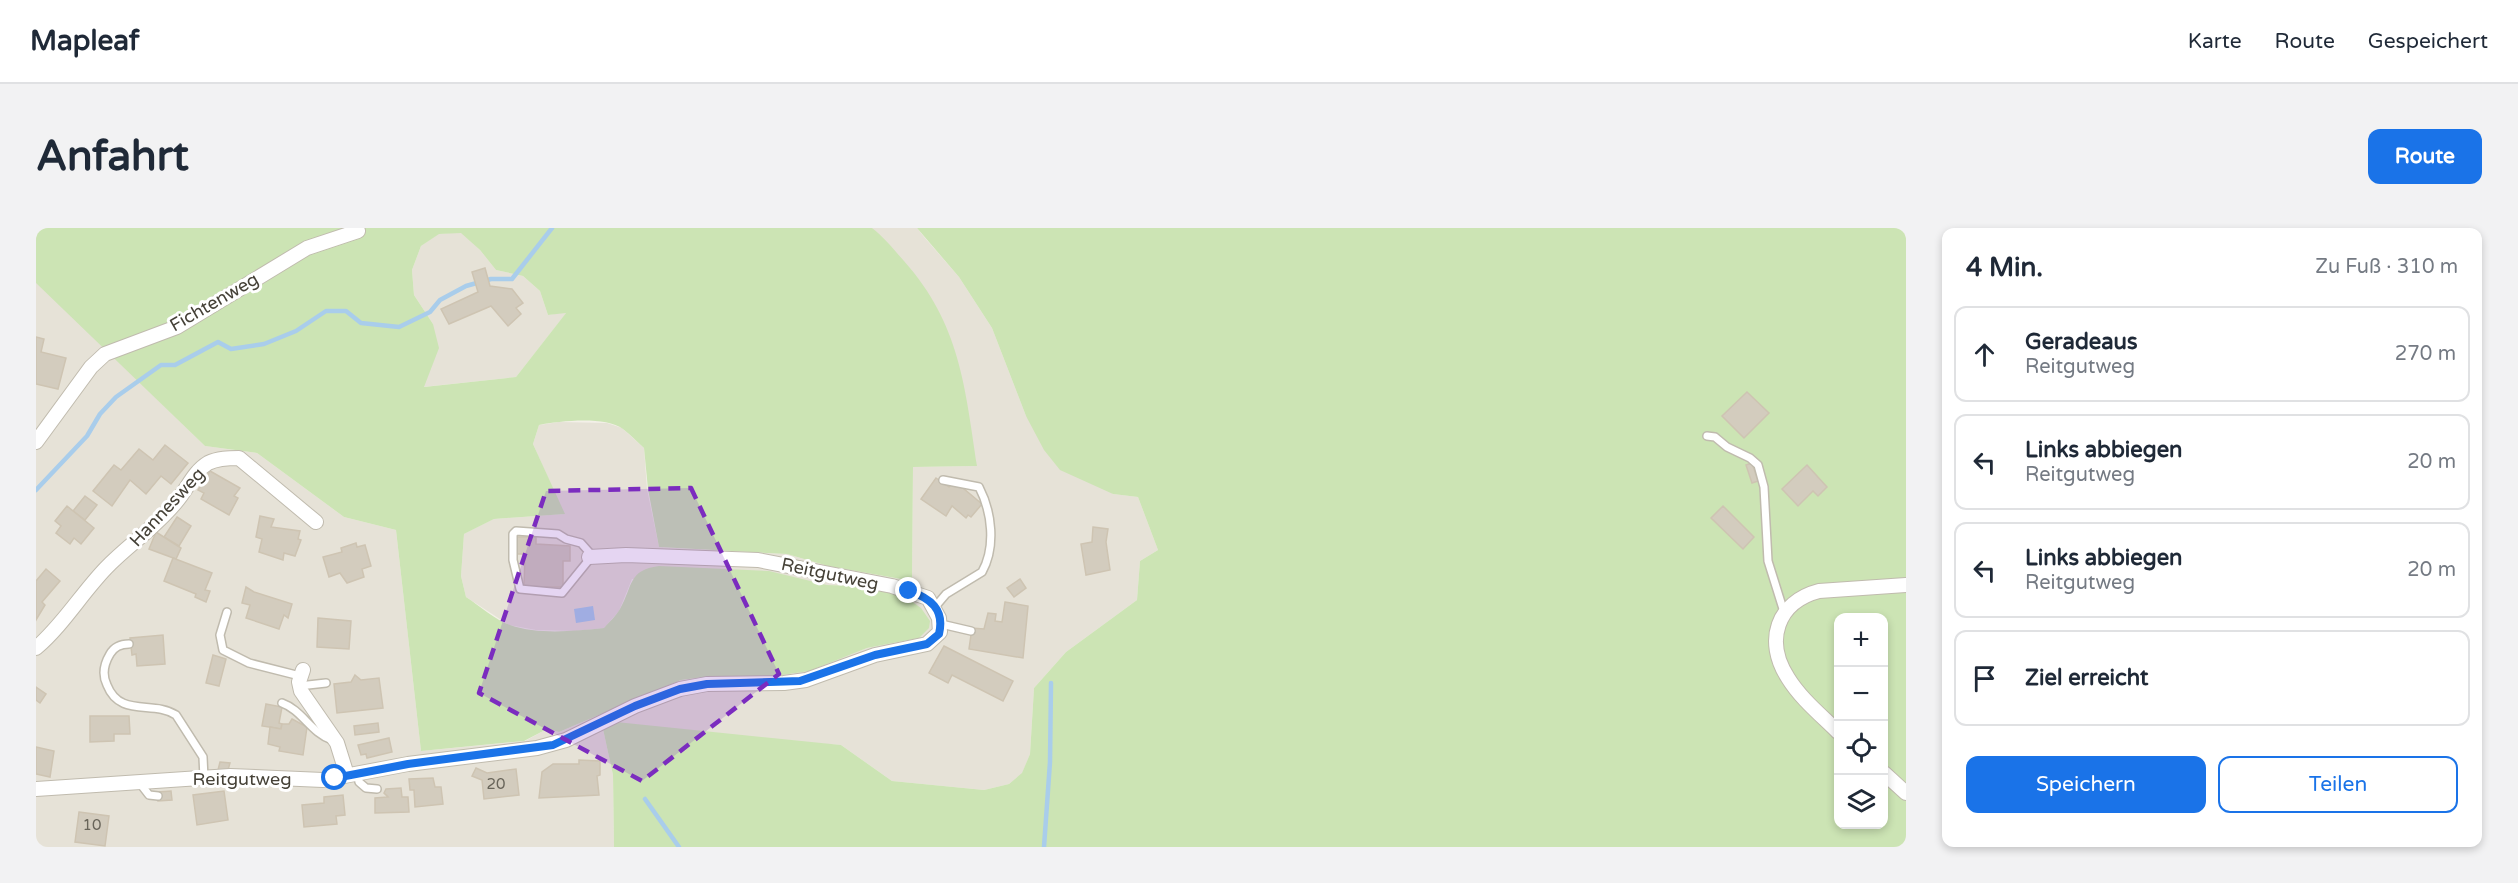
<!DOCTYPE html>
<html lang="de">
<head>
<meta charset="utf-8">
<style>
  :root { --surface:#fff; --page:#f2f2f3; --text:#1f2937; --muted:#747a83; --line:#e0e1e3; --accent:#1a73e8 }
  body { margin:0; font-family:"Varela Round",sans-serif; background:var(--page); color:var(--text) }
  .controls { position:absolute; right:18px; bottom:18px; display:grid; overflow:hidden; border-radius:12px; box-shadow:0 3px 9px #0003 }
  .controls button { width:54px; height:54px; display:grid; place-items:center; padding:0; border:0; border-bottom:2px solid var(--line); background:var(--surface); color:var(--text); font:30px sans-serif }
  .stop { position:absolute; width:18px; height:18px; margin:-14px; border:4px solid #1a73e8; border-radius:50%; background:#fff }
  .stop.end { background:#1a73e8; border-color:#fff; box-shadow:0 2px 6px #0008 }
  .list { margin:0; padding:0; list-style:none }
  h2 { display:flex; justify-content:space-between; align-items:center; height:78px; margin:0; padding:0 24px; font-size:26px }
  h2 small { font-size:20px; font-weight:400; color:var(--muted) }
  .list li { display:grid; grid-template-columns:39px 1fr auto; gap:18px; align-items:center; box-sizing:border-box; height:96px; margin:0 12px 12px; padding:0 12px; border:2px solid var(--line); border-radius:12px }
  .list b { display:block; font-size:22px; white-space:nowrap }
  .list p { margin:0; font-size:20px; white-space:nowrap; color:var(--muted) }
  .list em { font-size:20px; font-style:normal; color:var(--muted) }
  .actions { display:flex; gap:12px; padding:18px 24px }
  .actions a { flex:1; padding:14px 0; border:2px solid var(--accent); border-radius:12px; text-align:center; font-size:21px; color:var(--accent) }
  .actions .main { background:var(--accent); color:#fff }
  .icon { flex:none; width:33px; height:33px; fill:none; stroke:currentColor; stroke-width:2; stroke-linecap:round; stroke-linejoin:round }
  .map { position:relative; flex:none; width:1870px; height:619px; overflow:hidden; border-radius:12px }
  header { display:flex; align-items:center; gap:36px; box-sizing:border-box; height:84px; padding:0 30px; background:var(--surface); border-bottom:2px solid var(--line) }
  header strong { font-size:28px }
  nav { display:flex; gap:33px; margin-inline-start:auto; font-size:21px }
  .intro { display:flex; align-items:center; justify-content:space-between; box-sizing:border-box; height:144px; padding:0 36px }
  h1 { margin:0; font-size:42px }
  .button { padding:15px 27px; border-radius:12px; background:var(--accent); color:#fff; font-size:21px; font-weight:700 }
  main { display:flex; gap:36px; padding:0 36px }
  aside { flex:1; background:var(--surface); border-radius:12px; box-shadow:0 3px 9px #0003 }
  .map>svg:first-child { display:block }
  .residential { fill:#e6e2d7 }
  .green { fill:#cce4b4; fill-rule:evenodd }
  .water { fill:#a9cdeb }
  .lines { fill:none; stroke-linecap:round; stroke-linejoin:round }
  .stream { stroke:#a9cdeb; stroke-width:4.5 }
  .building { fill:#d3ccbe; stroke:#cec4b2; stroke-width:1.5 }
  .lane-casing { stroke:#c0bbae; stroke-width:10 }
  .street-casing { stroke:#c0bbae; stroke-width:16 }
  .lane { stroke:#fff; stroke-width:7 }
  .street { stroke:#fff; stroke-width:14 }
  .route { stroke:#1a73e8; stroke-width:8 }
  .marked { fill:#7b2cbf; fill-opacity:0.2; stroke:#7b2cbf; stroke-width:4.5; stroke-dasharray:12 8; stroke-linejoin:round }
  .labels { text-anchor:middle; dominant-baseline:central; stroke-width:6; stroke-linejoin:round; paint-order:stroke }
  .number-label { font-size:15px; fill:#686459 }
  .street-label { font-size:18px; fill:#454137; stroke:#fff }
</style>
</head>
<body>
<header>
<strong>Mapleaf</strong>
<nav><a>Karte</a><a>Route</a><a>Gespeichert</a></nav>
</header>
<div class="intro"><h1>Anfahrt</h1><a class="button">Route</a></div>
<main>
<div class="map">
<svg width="1870" height="619" viewBox="0 0 1870 619">
  <rect width="100%" height="100%" fill="#f3f0e8"/>
  <g class="residential">
    <polygon points="836,0 881,0 889,10 923,49 956,100 990,188 1077,266 1102,269 1122,322 1104,333 1101,372 1030,424 998,460 994,526 986,546 973,556 948,562 856,553 805,517 567,501 577,547 578,619 0,619 0,53 169,218 221,225 308,289 360,302 385,523 489,513 511,501 523,504 645,452 668,449 757,446 831,420 883,410 868,368 823,358 596,351 583,383 568,400 539,403 500,402 473,397 430,369 425,348 428,306 458,291 528,286 497,216 503,197 523,194 571,195 586,200 608,220 611,261 623,319 751,326 792,338 876,353 877,239 940,238"/>
    <polygon points="425,4 444,22 460,42 487,48 504,63 512,87 531,84 480,149 387,159 397,96 378,67 376,42 385,18 402,6"/>
  </g>
  <g class="green">
    <path d="M0,0H836C848,9 858,22 868,33C924,96 929,159 941,238L877,239L876,353L792,338L751,326L623,319L612,261L608,220C601,214 595,207 587,201C569,188 525,193 503,197L497,216L529,286L458,291L428,306L425,348L430,369C444,378 459,392 474,397C503,407 538,403 568,400C573,394 580,388 584,381C597,358 592,342 623,338L733,343L791,357L823,358L868,368L885,380L894,393L893,400L883,410L831,420L773,443L740,448L668,449L645,452L523,504L511,501L488,513L385,523L360,302L308,289L221,225L169,218L0,55ZM425,5L444,22L460,42L487,48L504,63L512,87L530,85L480,149L388,159L403,120L397,96L378,67L376,42L385,18L403,6Z"/>
    <path d="M881,0H1870V619H578L577,547L567,501L580,494L805,517L856,553L948,562L973,556L986,545L994,526L998,460L1030,424L1101,372L1104,333L1122,322L1102,269L1077,266L1024,242L1008,222L990,188L956,100L923,49ZM1802,389H1848V596H1802Z"/>
  </g>
  <polygon class="water" points="557,378 559,392 540,395 538,381"/>
  <g class="lines">
    <g class="stream">
      <polyline points="0,262 51,208 64,186 80,169 125,137 139,137 182,114 195,121 228,116 260,103 290,83 310,83 325,95 363,99 394,84 404,72 430,58 455,51 476,51 516,0"/>
      <polyline points="609,571 643,619"/>
      <polyline points="1008,619 1014,534 1015,455"/>
    </g>
  </g>
  <g class="building">
    <polygon points="449,40 454,58 476,61 487,75 480,80 485,86 472,98 455,78 413,96 405,81 442,64 436,44"/>
    <polygon points="0,109 8,111 5,124 30,130 22,161 0,156"/>
    <polygon points="1711,164 1733,185 1708,210 1686,188"/>
    <polygon points="129,217 152,235 135,256 125,248 110,266 94,252 76,278 57,263 78,237 85,242 103,221 117,232"/>
    <polygon points="1716,235 1722,253 1716,255 1710,237"/>
    <polygon points="1771,237 1791,259 1782,268 1777,263 1762,278 1746,261"/>
    <polygon points="174,243 204,260 198,268 202,270 193,287 165,271 168,265 162,262"/>
    <polygon points="900,250 913,259 917,254 922,256 946,276 935,289 932,287 930,290 916,278 910,288 885,271"/>
    <polygon points="49,268 61,277 49,292 37,283"/>
    <polygon points="31,278 58,300 45,316 38,310 34,316 20,305 25,298 19,293"/>
    <polygon points="1687,278 1718,309 1707,321 1675,290"/>
    <polygon points="224,288 238,291 235,299 264,303 262,311 265,312 259,328 248,325 247,332 223,324 226,311 220,309"/>
    <polygon points="141,289 155,298 143,318 128,309"/>
    <polygon points="1057,299 1072,301 1070,314 1074,342 1050,347 1045,316 1056,314"/>
    <polygon points="120,304 145,320 140,331 113,321"/>
    <polygon points="481,309 500,309 500,316 534,318 534,333 527,333 527,359 488,359 489,326 481,326"/>
    <polygon points="320,315 321,319 329,317 335,338 326,341 328,349 311,355 304,345 293,349 287,329 306,324 305,320"/>
    <polygon points="137,330 176,345 169,362 174,363 170,374 159,369 160,366 128,353"/>
    <polygon points="10,341 24,353 6,374 9,377 0,392 0,353"/>
    <polygon points="984,351 990,360 978,369 971,360"/>
    <polygon points="210,359 218,364 256,376 252,390 248,387 243,401 210,390 214,377 206,375"/>
    <polygon points="969,374 992,378 987,430 933,421 936,400 948,401 952,385 960,386 959,393 966,394"/>
    <polygon points="282,390 315,393 313,421 281,419"/>
    <polygon points="127,407 129,436 101,438 100,426 96,427 94,410"/>
    <polygon points="908,418 977,453 967,473 916,447 912,455 893,445"/>
    <polygon points="177,427 190,431 183,458 170,455"/>
    <polygon points="319,447 325,452 343,450 347,480 301,485 298,456 315,454"/>
    <polygon points="0,459 10,466 4,475 0,472"/>
    <polygon points="230,476 246,479 243,495 246,496 245,501 226,498"/>
    <polygon points="54,488 93,488 94,506 78,506 78,513 54,514"/>
    <polygon points="256,491 271,499 267,527 243,523 244,519 232,516 234,499 245,501 246,496 253,496"/>
    <polygon points="342,495 343,504 319,507 318,498"/>
    <polygon points="353,510 356,524 331,530 330,526 325,527 322,517"/>
    <polygon points="0,519 18,523 14,549 0,546"/>
    <polygon points="543,532 564,533 564,547 561,548 563,567 503,570 506,544 517,536 543,536"/>
    <polygon points="184,534 194,535 192,542 182,542"/>
    <polygon points="440,540 451,545 480,541 483,567 448,571 446,552 436,548"/>
    <polygon points="397,550 399,559 405,559 407,576 379,579 378,562 374,562 373,551"/>
    <polygon points="365,560 366,569 372,569 373,584 339,585 339,570 352,569 348,565 350,561"/>
    <polygon points="135,563 136,572 122,573 122,564"/>
    <polygon points="188,563 192,592 161,597 157,567"/>
    <polygon points="307,567 309,587 300,588 301,596 268,599 266,577 288,575 288,569"/>
    <polygon points="43,584 73,588 69,618 39,614"/>
  </g>
  <g class="lines">
    <defs>
      <g id="lane">
        <polyline points="1671,208 1679,209 1691,219 1714,230 1722,237 1728,259 1732,333 1748,384"/>
        <polygon points="480,303 522,306 530,311 545,315 553,324 552,333 526,365 484,361 477,332 477,306"/>
        <path d="M899,379L910,366L946,344C960,319 956,284 943,259L907,252"/>
        <polyline points="191,384 184,407 187,422 213,435 264,448"/>
        <polyline points="905,396 935,403"/>
        <path d="M93,416C84,416 78,419 74,426C68,436 66,447 71,457C84,490 117,472 140,487L167,529L168,550"/>
        <polyline points="263,458 290,455"/>
        <path d="M246,475C266,482 275,505 296,512"/>
        <polyline points="321,545 323,554 330,560 341,561"/>
        <polyline points="103,554 113,567 122,568"/>
      </g>
      <g id="street">
        <polyline points="0,214 55,139 69,126 141,99 271,20 322,3"/>
        <path d="M0,420C27,397 45,366 70,340C92,317 119,300 140,274C151,262 157,244 172,235C182,230 193,230 203,230L280,294"/>
        <polyline points="267,442 263,454 265,463 301,515 311,547"/>
        <path d="M1802,504C1785,487 1765,471 1752,450C1728,413 1741,374 1783,363L1870,357"/>
        <polyline points="1848,545 1870,565"/>
        <polyline points="0,561 194,548 287,552 372,536 501,520 530,512 599,478 644,461 671,456 748,455 770,452 839,427 891,416 904,404 903,390 892,370 856,358 722,332 590,327 553,329"/>
      </g>
    </defs>
    <use href="#lane" class="lane-casing"/>
    <use href="#street" class="street-casing"/>
    <use href="#lane" class="lane"/>
    <use href="#street" class="street"/>
  </g>
  <g class="lines">
    <path class="route" d="M299,550L372,536L517,517L599,478L644,461L671,456L764,453L839,427L891,416L903,406C909,381 894,370 873,363"/>
  </g>
  <path class="marked" d="M655,260L743,446L606,553L443,465L510,263Z"/>
  <g class="labels">
    <g class="number-label">
      <text x="460" y="556">20</text>
      <text x="56" y="597">10</text>
    </g>
    <g class="street-label">
      <text transform="translate(178 74) rotate(-30)">Fichtenweg</text>
      <text transform="translate(131 279) rotate(-47)">Hannesweg</text>
      <text transform="translate(794 346) rotate(12)">Reitgutweg</text>
      <text x="206" y="551">Reitgutweg</text>
    </g>
  </g>
</svg>
<div class="controls">
<button>+</button>
<button>−</button>
<button><svg class="icon" aria-label="locate" viewBox="0 0 24 24"><circle cx="12" cy="12" r="6"/><path d="M12 2v4M12 18v4M2 12h4M18 12h4"/></svg></button>
<button><svg class="icon" aria-label="layers" viewBox="0 0 24 24"><path d="M12 4l9 5-9 5-9-5zM3 14l9 5 9-5"/></svg></button>
</div>
<div class="stop" style="left:299px;top:550px"></div>
<div class="stop end" style="left:873px;top:363px"></div>
</div>
<aside>
<h2>4 Min.<small>Zu Fuß · 310 m</small></h2>
<ul class="list">
<li><svg class="icon" aria-label="ahead" viewBox="0 0 24 24"><path d="M12 20V5M6 11l6-6 6 6"/></svg><div><b>Geradeaus</b><p>Reitgutweg</p></div><em>270 m</em></li>
<li><svg class="icon" aria-label="left" viewBox="0 0 24 24"><path d="M17 20v-9H6M10 6l-5 5 5 5"/></svg><div><b>Links abbiegen</b><p>Reitgutweg</p></div><em>20 m</em></li>
<li><svg class="icon" aria-label="left" viewBox="0 0 24 24"><path d="M17 20v-9H6M10 6l-5 5 5 5"/></svg><div><b>Links abbiegen</b><p>Reitgutweg</p></div><em>20 m</em></li>
<li><svg class="icon" aria-label="arrive" viewBox="0 0 24 24"><path d="M6 21V4h12l-3 4 3 4H6"/></svg><div><b>Ziel erreicht</b></div></li>
</ul>
<div class="actions"><a class="main">Speichern</a><a>Teilen</a></div>
</aside>
</main>
</body>
</html>
